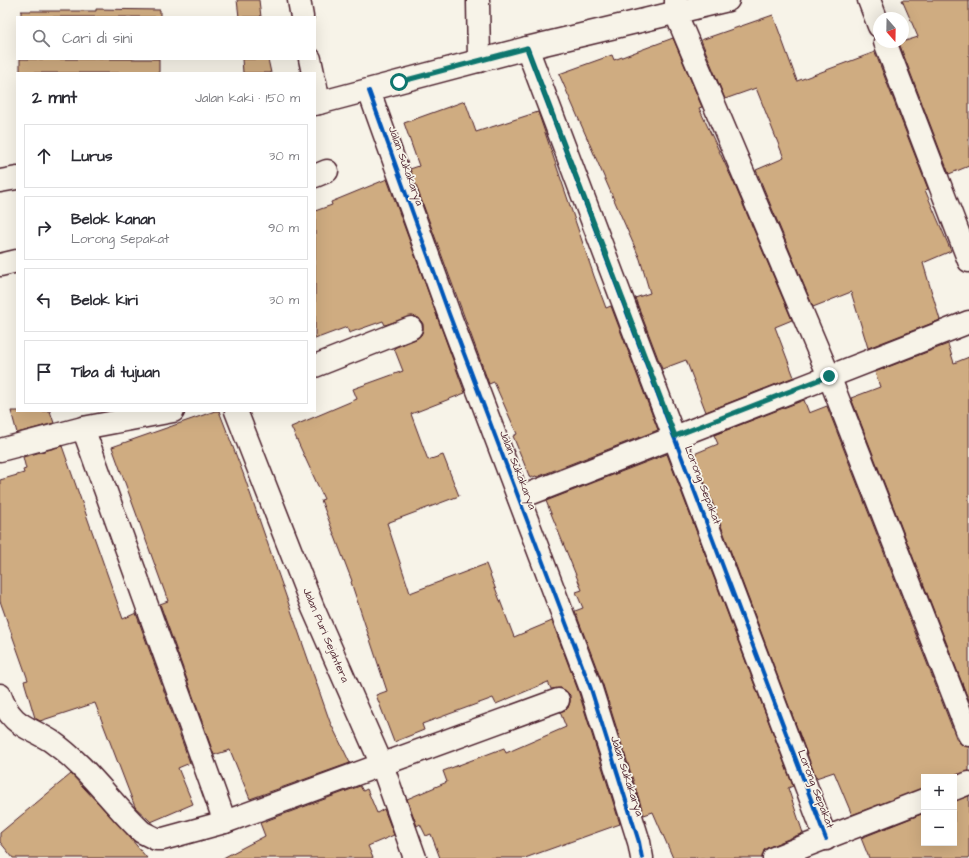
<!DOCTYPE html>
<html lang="id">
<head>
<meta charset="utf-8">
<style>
  :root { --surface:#fff; --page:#f7f7f7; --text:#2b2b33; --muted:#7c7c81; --line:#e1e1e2 }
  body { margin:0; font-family:"Architects Daughter",sans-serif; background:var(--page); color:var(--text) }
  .controls { position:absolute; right:12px; bottom:12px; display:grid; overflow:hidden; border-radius:0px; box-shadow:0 4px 16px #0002 }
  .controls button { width:36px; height:36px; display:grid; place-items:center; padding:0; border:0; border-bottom:1px solid var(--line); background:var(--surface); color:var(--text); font:20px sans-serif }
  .compass { position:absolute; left:873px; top:12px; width:36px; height:36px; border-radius:50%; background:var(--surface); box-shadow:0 4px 16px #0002; rotate:160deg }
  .stop { position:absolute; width:12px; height:12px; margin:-9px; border:3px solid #0f766e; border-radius:50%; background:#fff }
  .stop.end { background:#0f766e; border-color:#fff; box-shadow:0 1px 4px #0008 }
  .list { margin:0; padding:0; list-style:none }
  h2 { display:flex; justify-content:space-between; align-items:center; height:52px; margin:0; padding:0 16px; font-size:17px }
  h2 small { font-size:13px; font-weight:400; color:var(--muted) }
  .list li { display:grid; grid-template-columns:26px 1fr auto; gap:12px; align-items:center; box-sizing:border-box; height:64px; margin:0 8px 8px; padding:0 8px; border:1px solid var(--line); border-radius:0px }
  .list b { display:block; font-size:15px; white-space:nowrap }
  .list p { margin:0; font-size:13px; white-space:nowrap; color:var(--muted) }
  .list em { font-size:13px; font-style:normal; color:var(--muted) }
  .icon { flex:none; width:22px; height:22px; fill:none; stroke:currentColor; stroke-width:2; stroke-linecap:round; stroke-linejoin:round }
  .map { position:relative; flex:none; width:969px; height:858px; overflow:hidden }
  .search { position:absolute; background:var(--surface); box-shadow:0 4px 16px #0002; left:16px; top:16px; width:300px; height:44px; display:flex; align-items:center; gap:10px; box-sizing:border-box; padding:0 14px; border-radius:0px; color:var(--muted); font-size:15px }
  .panel { position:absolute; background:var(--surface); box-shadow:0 4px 16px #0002; left:16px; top:72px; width:300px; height:340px; border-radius:0px }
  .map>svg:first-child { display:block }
  .building { fill:#cfac81; stroke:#4a1f2b }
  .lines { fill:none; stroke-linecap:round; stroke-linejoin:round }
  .street-casing { stroke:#4a1f2b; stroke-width:25 }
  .secondary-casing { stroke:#4a1f2b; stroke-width:25 }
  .street { stroke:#f7f3e8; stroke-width:22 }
  .secondary { stroke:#f7f3e8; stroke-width:22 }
  .cycleway-casing { stroke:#f7f3e8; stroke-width:6 }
  .cycleway { stroke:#0057b8; stroke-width:4 }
  .route { stroke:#0f766e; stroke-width:5 }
  .labels { text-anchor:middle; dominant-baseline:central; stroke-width:3.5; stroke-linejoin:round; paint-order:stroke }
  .street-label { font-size:11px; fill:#4a1f2b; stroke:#f7f3e8 }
</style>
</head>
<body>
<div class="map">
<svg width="969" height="858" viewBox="0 0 969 858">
  <rect width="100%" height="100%" fill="#f7f3e8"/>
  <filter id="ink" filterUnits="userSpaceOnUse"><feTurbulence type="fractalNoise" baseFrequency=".025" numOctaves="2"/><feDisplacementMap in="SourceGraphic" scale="8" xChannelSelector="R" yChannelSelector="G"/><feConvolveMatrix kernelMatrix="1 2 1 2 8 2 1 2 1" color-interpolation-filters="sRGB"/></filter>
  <g filter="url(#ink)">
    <g class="building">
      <polygon points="237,0 259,0 261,17 239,17"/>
      <polygon points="902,0 969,0 969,166 949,174 899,43 918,37"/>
      <polygon points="96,9 160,10 160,17 21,17 21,11 96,11"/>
      <polygon points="773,15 797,81 875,52 928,189 925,190 951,251 923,263 940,320 868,348 851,292 813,307 756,170 784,158 756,88 725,99 701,40"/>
      <polygon points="673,38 702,107 699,108 733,181 792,320 775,327 794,377 706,412 686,360 662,369 635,298 650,293 640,259 559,74 612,55 614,60"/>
      <rect x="20" y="59" width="139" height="14"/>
      <polygon points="242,59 268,59 271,73 243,73"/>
      <polygon points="465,101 476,132 538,112 594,276 606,308 611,306 658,430 537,477 536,476 530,478 513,436 517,434 494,382 489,384 410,169 419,166 404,123"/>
      <polygon points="387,179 465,393 411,414 428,460 443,455 459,496 387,523 410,593 486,564 514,637 552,621 579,693 620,824 525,858 440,858 431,834 426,836 420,824 417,826 407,799 447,782 443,771 504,748 506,753 566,727 560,712 568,708 570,702 570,695 566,691 561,688 551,689 548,682 496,704 493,698 422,724 424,730 394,742 376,695 387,691 351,582 352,581 321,500 324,499 291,427 357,399 353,389 403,371 394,348 416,339 421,335 423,330 423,324 419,318 412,316 385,325 383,321 349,333 347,327 315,339 315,211 332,205 331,202"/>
      <polygon points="948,344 954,363 969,357 969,701 851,398 880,387 875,372"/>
      <polygon points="804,400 809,413 827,406 957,740 962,745 969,747 969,771 950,777 924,777 924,788 852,815 834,772 816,778 694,454 718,444 714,435"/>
      <polygon points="11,411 50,411 54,423 17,433"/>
      <polygon points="215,411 219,411 243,473 330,722 350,763 250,799 230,750 214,755 160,604 168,601 112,447"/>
      <polygon points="62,446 123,619 136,613 190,763 178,768 193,804 151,822 135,807 95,703 40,721 35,718 24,681 28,680 0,601 0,480 24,473 23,470 26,469 23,457"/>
      <polygon points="667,454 793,786 788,788 803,833 769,847 764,850 762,858 673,858 653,812 644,815 603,685 575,611 583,608 576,592 582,590 546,501"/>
      <polygon points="71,774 126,833 147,858 13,858 0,842 0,833"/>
      <polygon points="360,786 363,791 367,789 377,813 384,809 394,835 368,846 373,858 223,858 265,836 260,823"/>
      <polygon points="969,796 969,858 869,858 861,838 924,813 924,843 954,843 954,801"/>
    </g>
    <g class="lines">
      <defs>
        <g id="street">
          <polyline points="299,0 302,17"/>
          <polyline points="478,0 479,61"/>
          <polyline points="676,0 676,14 829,376 969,735"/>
          <polyline points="869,0 879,26"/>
          <polyline points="885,42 969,261"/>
          <polyline points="527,48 826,839"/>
          <polyline points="310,59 313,73"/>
          <polyline points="315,82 319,103"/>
          <polyline points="369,91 449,314 591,689 639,842 642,858"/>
          <polyline points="315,176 327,171"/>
          <polyline points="0,265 17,261"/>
          <polyline points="315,366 411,328"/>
          <polyline points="236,411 313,608 382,765 415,858"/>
          <polyline points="83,428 225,822"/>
          <polyline points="0,450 83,428 173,411"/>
          <polyline points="519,498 969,322"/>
          <path d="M0,695C11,726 27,726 51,741C87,766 111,803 142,832L156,839H163L225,822L558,700"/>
          <polyline points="954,789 969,783"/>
          <polyline points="774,858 924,800"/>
        </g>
        <g id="secondary">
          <polyline points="315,104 527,48 728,0"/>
          <polyline points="0,181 17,178"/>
        </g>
      </defs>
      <use href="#street" class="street-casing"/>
      <use href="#secondary" class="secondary-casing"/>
      <use href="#street" class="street"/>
      <use href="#secondary" class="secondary"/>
      <defs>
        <g id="cycleway">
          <polyline points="527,48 826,839"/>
          <polyline points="369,91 449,314 591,689 639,842 642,858"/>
        </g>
      </defs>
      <use href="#cycleway" class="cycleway-casing"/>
      <use href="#cycleway" class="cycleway"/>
    </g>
  </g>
  <g class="lines" filter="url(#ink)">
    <polyline class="route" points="399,82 527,48 675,436 829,376"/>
  </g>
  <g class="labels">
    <g class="street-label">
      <text transform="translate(406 166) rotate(70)">Jalan Sukakarya</text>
      <text transform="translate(518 470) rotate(69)">Jalan Sukakarya</text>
      <text transform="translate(703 485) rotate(69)">Lorong Sepakat</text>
      <text transform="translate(326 635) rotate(67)">Jalan Puri Sejahtera</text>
      <text transform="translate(627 776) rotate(72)">Jalan Sukakarya</text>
      <text transform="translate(816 789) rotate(69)">Lorong Sepakat</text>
    </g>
  </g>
</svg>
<div class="controls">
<button>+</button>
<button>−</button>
</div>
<svg class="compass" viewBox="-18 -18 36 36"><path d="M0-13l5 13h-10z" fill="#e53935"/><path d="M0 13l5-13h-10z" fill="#7c7c81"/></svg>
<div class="stop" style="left:399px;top:82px"></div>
<div class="stop end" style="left:829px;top:376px"></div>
<div class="search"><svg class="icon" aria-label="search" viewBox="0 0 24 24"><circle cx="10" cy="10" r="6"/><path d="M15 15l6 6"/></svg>Cari di sini</div>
<section class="panel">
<h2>2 mnt<small>Jalan kaki · 150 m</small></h2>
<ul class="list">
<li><svg class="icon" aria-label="ahead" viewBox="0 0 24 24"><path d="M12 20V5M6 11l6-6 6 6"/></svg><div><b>Lurus</b></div><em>30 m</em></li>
<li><svg class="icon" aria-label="right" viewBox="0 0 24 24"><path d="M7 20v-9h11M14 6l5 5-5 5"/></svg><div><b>Belok kanan</b><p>Lorong Sepakat</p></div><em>90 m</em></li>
<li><svg class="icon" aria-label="left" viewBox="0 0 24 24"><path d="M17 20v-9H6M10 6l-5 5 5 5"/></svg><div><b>Belok kiri</b></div><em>30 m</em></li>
<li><svg class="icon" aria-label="arrive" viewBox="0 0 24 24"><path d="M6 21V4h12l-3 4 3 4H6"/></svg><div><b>Tiba di tujuan</b></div></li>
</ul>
</section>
</div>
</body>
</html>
